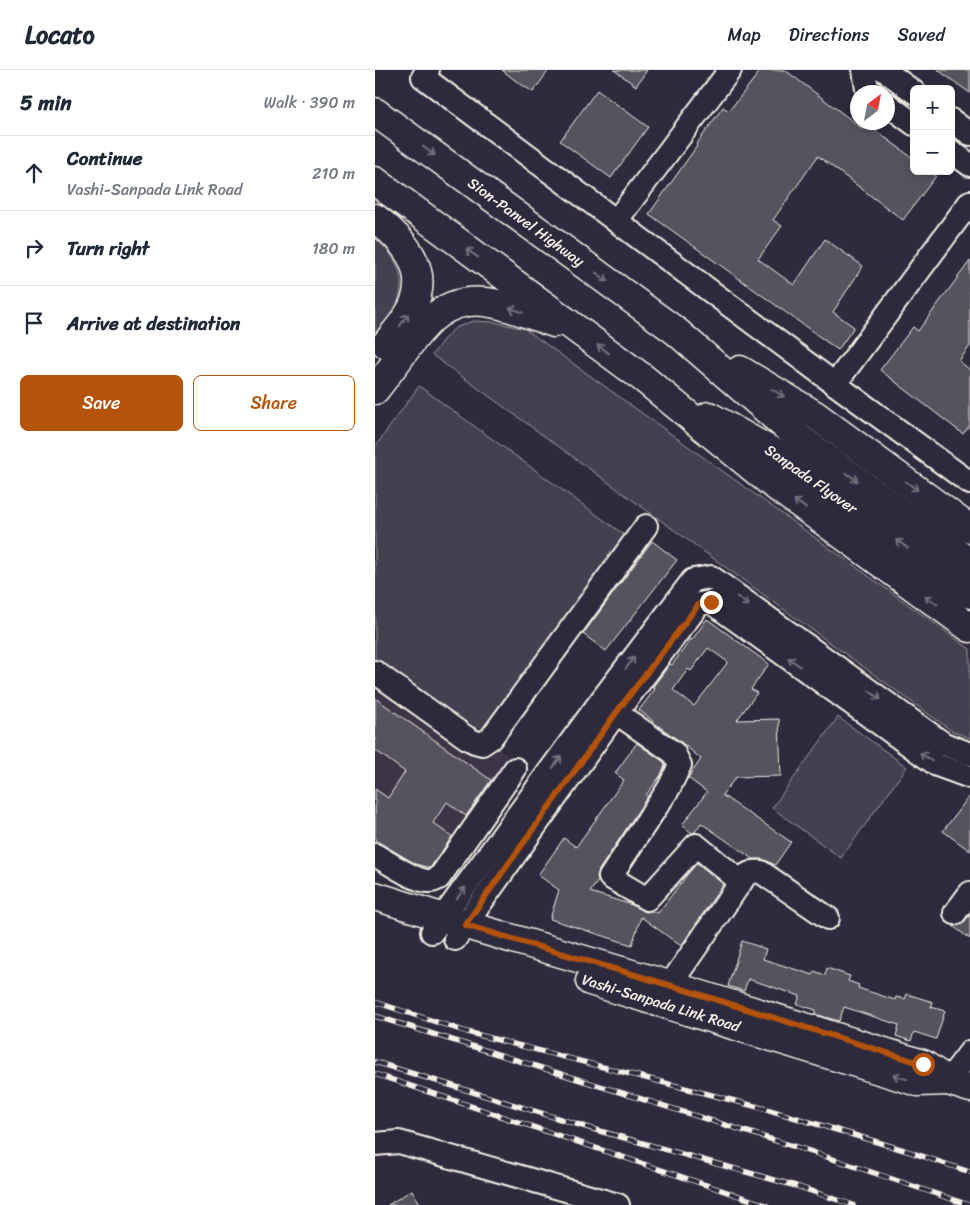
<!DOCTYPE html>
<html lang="en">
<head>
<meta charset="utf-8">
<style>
  :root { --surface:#fff; --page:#f6f6f7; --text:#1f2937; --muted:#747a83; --line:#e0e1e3; --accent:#b45309 }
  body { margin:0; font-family:Sriracha,sans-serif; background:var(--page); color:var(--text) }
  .controls { position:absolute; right:15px; top:15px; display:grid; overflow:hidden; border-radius:8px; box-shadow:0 2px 8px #0003 }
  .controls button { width:45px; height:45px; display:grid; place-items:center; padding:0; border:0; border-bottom:1px solid var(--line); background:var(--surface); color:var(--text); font:25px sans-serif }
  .compass { position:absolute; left:475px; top:15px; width:45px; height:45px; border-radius:50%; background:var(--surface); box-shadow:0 2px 8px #0003; rotate:32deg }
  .stop { position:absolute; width:15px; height:15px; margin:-11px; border:4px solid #b45309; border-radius:50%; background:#fff }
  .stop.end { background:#b45309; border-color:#fff; box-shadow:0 1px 5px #0008 }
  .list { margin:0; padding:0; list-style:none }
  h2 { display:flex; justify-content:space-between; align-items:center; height:65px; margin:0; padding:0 20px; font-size:21px }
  h2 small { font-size:16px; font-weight:400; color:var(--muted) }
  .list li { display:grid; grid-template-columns:32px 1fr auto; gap:15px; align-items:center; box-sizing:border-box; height:75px; padding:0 20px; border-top:1px solid var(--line) }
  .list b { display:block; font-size:19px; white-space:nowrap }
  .list p { margin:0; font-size:16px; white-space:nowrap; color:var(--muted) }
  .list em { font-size:16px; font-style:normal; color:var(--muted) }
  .actions { display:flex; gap:10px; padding:15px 20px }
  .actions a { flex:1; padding:11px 0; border:1px solid var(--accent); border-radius:8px; text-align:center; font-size:18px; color:var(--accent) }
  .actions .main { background:var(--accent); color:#fff }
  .icon { flex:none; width:28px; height:28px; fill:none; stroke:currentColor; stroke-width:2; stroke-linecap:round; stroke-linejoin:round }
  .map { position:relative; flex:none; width:595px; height:1135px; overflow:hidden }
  header { display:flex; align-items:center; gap:30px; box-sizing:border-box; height:70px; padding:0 25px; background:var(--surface); border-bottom:1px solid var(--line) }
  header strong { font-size:24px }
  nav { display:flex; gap:28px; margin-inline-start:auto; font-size:18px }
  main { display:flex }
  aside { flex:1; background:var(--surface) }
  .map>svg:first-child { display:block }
  .built { fill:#3b3647 }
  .green { fill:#454050; stroke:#9c989c }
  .building { fill:#56525f; stroke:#f4f1e8; fill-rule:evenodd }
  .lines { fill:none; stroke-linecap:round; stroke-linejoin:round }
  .minor-casing { stroke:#f4f1e8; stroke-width:26 }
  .major-casing { stroke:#f4f1e8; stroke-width:31 }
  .highway-casing { stroke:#f4f1e8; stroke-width:31 }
  .minor { stroke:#2f2a3d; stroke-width:22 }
  .major { stroke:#2f2a3d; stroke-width:28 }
  .highway { stroke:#2f2a3d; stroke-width:28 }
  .rail-casing { stroke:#f4f1e8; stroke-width:5.5 }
  .rail { stroke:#2f2a3d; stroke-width:4; stroke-dasharray:11; stroke-linecap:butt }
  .oneway { stroke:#747079 }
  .route { stroke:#b45309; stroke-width:6 }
  .labels { text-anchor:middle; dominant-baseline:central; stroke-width:4.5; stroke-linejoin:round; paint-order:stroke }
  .street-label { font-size:15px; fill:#f4f1e8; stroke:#2f2a3d }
</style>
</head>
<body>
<header>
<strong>Locato</strong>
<nav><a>Map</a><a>Directions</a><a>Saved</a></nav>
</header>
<main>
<aside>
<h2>5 min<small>Walk · 390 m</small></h2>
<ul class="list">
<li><svg class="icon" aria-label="ahead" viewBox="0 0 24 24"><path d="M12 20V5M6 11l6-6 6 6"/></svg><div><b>Continue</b><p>Vashi-Sanpada Link Road</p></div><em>210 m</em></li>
<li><svg class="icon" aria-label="right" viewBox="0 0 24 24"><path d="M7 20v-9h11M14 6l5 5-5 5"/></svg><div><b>Turn right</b></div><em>180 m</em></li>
<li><svg class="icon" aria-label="arrive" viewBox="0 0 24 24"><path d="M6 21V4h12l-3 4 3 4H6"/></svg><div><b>Arrive at destination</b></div></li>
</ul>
<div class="actions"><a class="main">Save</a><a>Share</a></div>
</aside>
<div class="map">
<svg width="595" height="1135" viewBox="0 0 595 1135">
  <rect width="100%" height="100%" fill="#2f2a3d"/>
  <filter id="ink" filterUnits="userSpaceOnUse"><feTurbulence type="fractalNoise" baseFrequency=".02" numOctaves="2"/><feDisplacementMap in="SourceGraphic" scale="10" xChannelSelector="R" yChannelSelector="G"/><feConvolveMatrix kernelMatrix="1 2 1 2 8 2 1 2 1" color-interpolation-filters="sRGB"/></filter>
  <g filter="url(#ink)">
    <polygon class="built" points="0,592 148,696 61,821 0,802"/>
    <g class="green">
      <path d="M0,168C25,189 35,214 17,243C12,250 5,257 0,264Z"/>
      <polygon points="98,251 119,252 150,259 595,579 595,668 577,661 57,285 68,270 80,258"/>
      <polygon points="44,316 251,466 106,666 0,592 0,377"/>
      <polygon points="463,647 532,697 466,788 397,738"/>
    </g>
    <g class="building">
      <polygon points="127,0 174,0 158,22 141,11"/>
      <polygon points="239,0 272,0 261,16"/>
      <polygon points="386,0 410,0 488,59 492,54 539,89 539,101 555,101 561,106 528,150 443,86 398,150 407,156 383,189 419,215 450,169 488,196 458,242 479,257 463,280 274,144 322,76 321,75 348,37 354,41"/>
      <polygon points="563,0 595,0 595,23"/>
      <polygon points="222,20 273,57 236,108 185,71"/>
      <polygon points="595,191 595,276 584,291 595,300 595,355 588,364 505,300 538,257 543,261"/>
      <polygon points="277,471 302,490 231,581 208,564"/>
      <path d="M332,549L394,594L376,619L382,623L362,650L404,649L406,706L361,707L347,725L416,772L400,795L388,789H378L326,753L320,762L317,763L307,755L332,722L313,708L326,689L306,672L278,652V651L264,640L280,619L277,618L295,594L297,595L316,569L317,570ZM333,578L353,592L319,636L298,620L313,599L316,601Z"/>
      <polygon points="0,628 116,710 91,746 72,732 58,753 77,767 55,798 41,794 0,770 0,719 13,728 30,702 0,680"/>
      <polygon points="262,673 289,692 290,695 286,705 271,725 273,726 224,800 222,806 223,811 215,822 257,835 271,842 276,841 283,843 312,805 322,793 348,814 306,876 266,847 257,875 175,849 184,820 163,805 189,768 201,777 249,710 240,703"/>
      <polygon points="595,725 595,781 568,761"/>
      <polygon points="595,845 595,869 578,856 586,855"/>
      <polygon points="367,871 391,879 388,889 438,905 439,901 450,905 452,898 475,906 473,911 484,915 483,918 520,930 521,927 530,929 532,924 558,932 556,937 570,941 561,969 539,962 536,971 521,966 524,955 469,937 464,951 440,944 441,940 422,934 425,926 373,909 369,921 353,916"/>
      <polygon points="37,1120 46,1135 13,1135"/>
    </g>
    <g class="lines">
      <defs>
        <g id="minor">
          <polyline points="53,0 48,7 460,314 595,413"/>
          <polyline points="489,0 492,19 497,22"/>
          <polyline points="509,0 539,22"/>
          <polyline points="512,34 539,54"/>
          <polyline points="576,50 595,64"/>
          <polyline points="576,81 595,95"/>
          <polyline points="241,151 355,0"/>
          <polyline points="460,314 595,132"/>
          <polyline points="0,602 92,668 100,672 107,674 116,668 271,456"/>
          <polyline points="230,635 299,683 305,695 294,718 235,807 272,829 321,775 366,812"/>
          <path d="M0,785C13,792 42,813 56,811C59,811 61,809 64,808L140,699"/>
          <polyline points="580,843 595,823"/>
          <polyline points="57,862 225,632 318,510 336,507 569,674 595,684"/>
          <polyline points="80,869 241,643 324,534 336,532 562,695 595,707"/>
          <path d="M286,928L370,806C376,802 379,801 386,802L453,848"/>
          <polyline points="573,1011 595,982"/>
          <polyline points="0,1074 24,1072 243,1135"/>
        </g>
        <g id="major">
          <polyline points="0,826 91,855 294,915 548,994 573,1011 595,1018"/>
          <polyline points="215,911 543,1012 573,1011"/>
        </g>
        <g id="highway">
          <polyline points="0,42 302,262 424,368 595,493"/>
          <polyline points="0,111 268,308 395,412 595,558"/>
          <path d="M0,148C28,169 55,199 38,236C32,250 20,262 11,274"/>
          <polyline points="365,300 440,345 595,459"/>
          <path d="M0,320C10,307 20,294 30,280C51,252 70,228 110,232C131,234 158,246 179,253"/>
          <polyline points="334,346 410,389 595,524"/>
        </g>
      </defs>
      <use href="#minor" class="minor-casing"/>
      <use href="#major" class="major-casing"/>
      <use href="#highway" class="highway-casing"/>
      <use href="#minor" class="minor"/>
      <use href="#major" class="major"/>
      <use href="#highway" class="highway"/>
      <defs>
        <g id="rail">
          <polyline points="0,932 92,962 391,1039 529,1080 595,1102"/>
          <polyline points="0,946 437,1082 594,1135"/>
          <polyline points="0,992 221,1060 421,1116 478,1135"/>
          <polyline points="0,1004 391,1135"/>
        </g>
      </defs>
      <use href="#rail" class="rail-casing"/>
      <use href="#rail" class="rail"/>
    </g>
    <defs><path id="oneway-shaft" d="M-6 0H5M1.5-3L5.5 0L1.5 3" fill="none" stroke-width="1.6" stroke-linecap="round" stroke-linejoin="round" transform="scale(1.25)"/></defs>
    <g class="oneway">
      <use href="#oneway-shaft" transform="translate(54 81) rotate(36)"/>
      <use href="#oneway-shaft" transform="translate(97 183) rotate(-144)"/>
      <use href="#oneway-shaft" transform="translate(227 207) rotate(36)"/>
      <use href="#oneway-shaft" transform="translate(141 240) rotate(-161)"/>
      <use href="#oneway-shaft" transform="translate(29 250) rotate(-55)"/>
      <use href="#oneway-shaft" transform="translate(228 279) rotate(-144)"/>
      <use href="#oneway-shaft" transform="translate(403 323) rotate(31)"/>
      <use href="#oneway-shaft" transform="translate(477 407) rotate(36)"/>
      <use href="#oneway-shaft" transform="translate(537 416) rotate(36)"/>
      <use href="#oneway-shaft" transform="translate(425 434) rotate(-144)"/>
      <use href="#oneway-shaft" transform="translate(527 474) rotate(-144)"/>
      <use href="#oneway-shaft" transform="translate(556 530) rotate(-144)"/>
      <use href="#oneway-shaft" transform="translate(368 531) rotate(36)"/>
      <use href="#oneway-shaft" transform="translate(419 592) rotate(-144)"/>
      <use href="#oneway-shaft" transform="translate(255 593) rotate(-53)"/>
      <use href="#oneway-shaft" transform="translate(500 625) rotate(36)"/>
      <use href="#oneway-shaft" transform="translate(551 687) rotate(-144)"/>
      <use href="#oneway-shaft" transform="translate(182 692) rotate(-54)"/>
      <use href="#oneway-shaft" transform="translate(86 823) rotate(-54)"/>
      <use href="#oneway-shaft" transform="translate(525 1007) rotate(-163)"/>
    </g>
  </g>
  <g class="lines" filter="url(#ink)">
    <polyline class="route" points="336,532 324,534 241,643 90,855 294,915 548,994"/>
  </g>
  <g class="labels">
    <g class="street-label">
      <text transform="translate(151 152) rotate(36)">Sion-Panvel Highway</text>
      <text transform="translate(436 409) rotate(35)">Sanpada Flyover</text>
      <text transform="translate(286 933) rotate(17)">Vashi-Sanpada Link Road</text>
    </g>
  </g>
</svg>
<div class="controls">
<button>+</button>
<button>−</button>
</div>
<svg class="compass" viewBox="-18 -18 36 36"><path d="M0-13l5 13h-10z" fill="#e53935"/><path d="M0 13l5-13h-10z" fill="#747a83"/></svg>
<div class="stop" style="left:548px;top:994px"></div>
<div class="stop end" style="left:336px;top:532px"></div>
</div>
</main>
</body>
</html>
